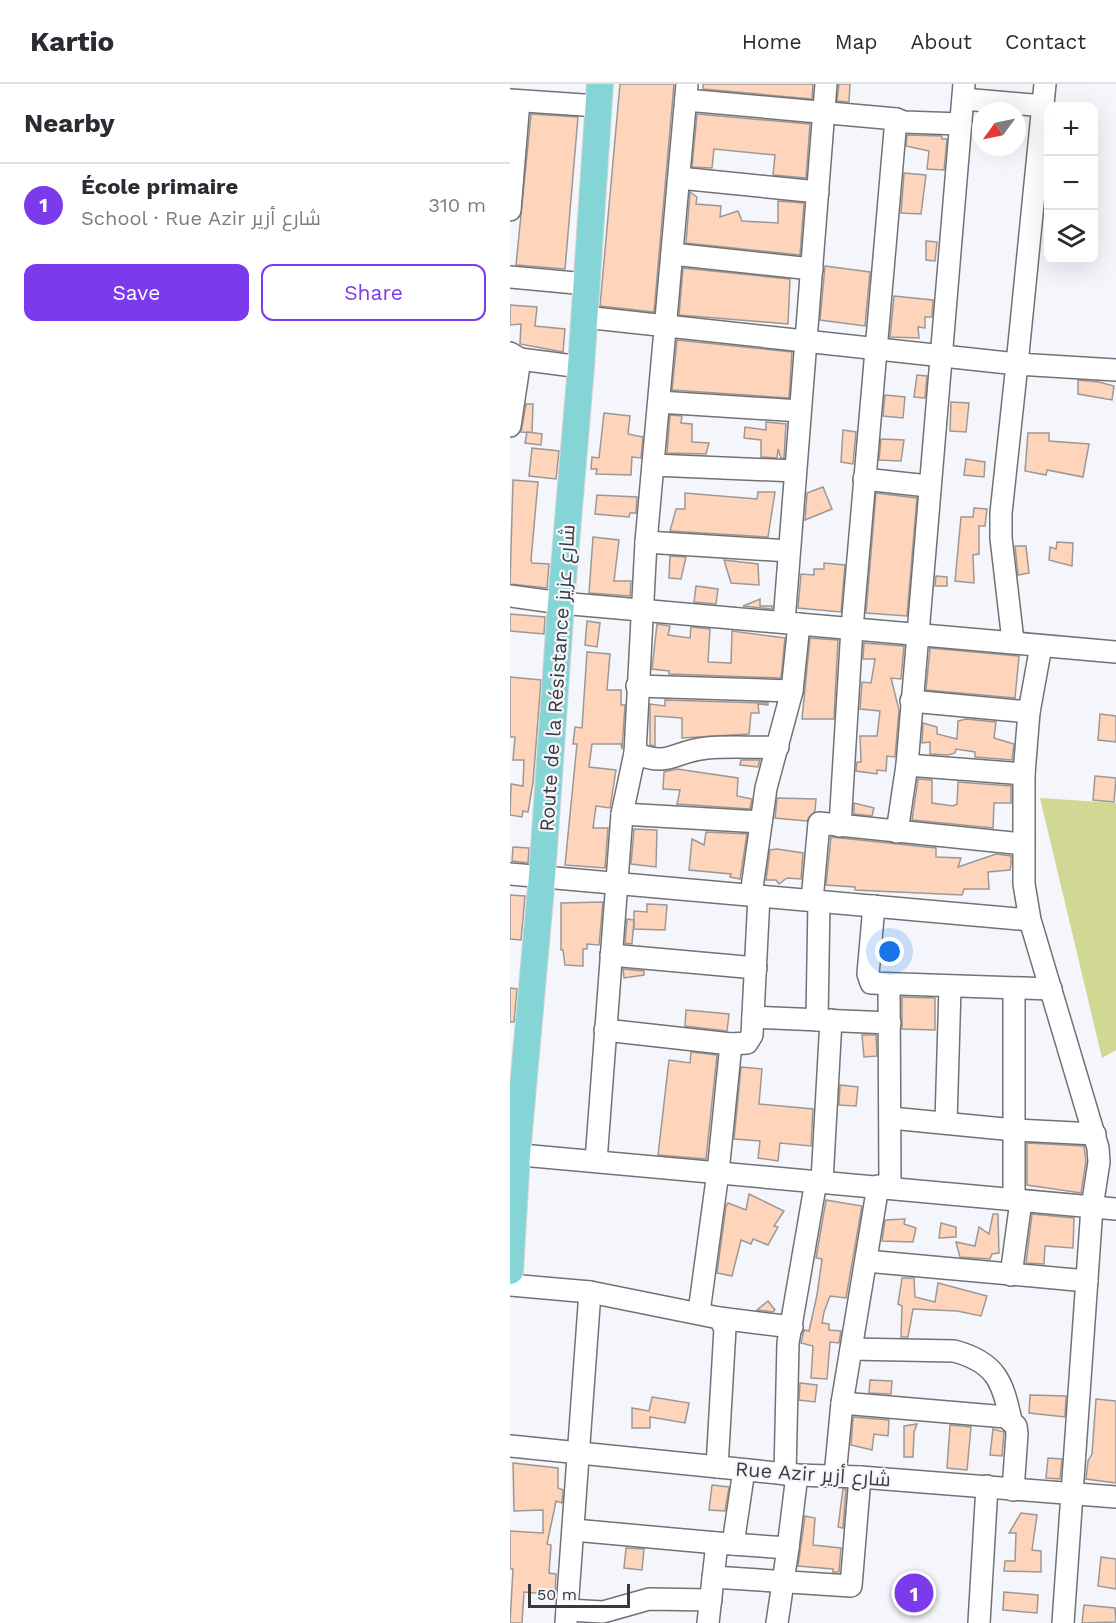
<!DOCTYPE html>
<html lang="en">
<head>
<meta charset="utf-8">
<style>
  :root { --surface:#fff; --page:#f2f2f3; --text:#2b2b33; --muted:#7c7c81; --line:#e1e1e2; --accent:#7c3aed }
  body { margin:0; font-family:"Work Sans",Cairo,sans-serif; background:var(--page); color:var(--text) }
  .controls { position:absolute; right:18px; top:18px; display:grid; overflow:hidden; border-radius:12px; box-shadow:0 6px 24px #0002 }
  .controls button { width:54px; height:54px; display:grid; place-items:center; padding:0; border:0; border-bottom:2px solid var(--line); background:var(--surface); color:var(--text); font:30px sans-serif }
  .compass { position:absolute; left:462px; top:18px; width:54px; height:54px; border-radius:50%; background:var(--surface); box-shadow:0 6px 24px #0002; rotate:237deg }
  .scale { position:absolute; left:18px; bottom:15px; width:102px; box-sizing:border-box; padding-left:6px; border:3px solid #393a3c; border-top:0; font-size:16px; line-height:21px; white-space:nowrap; color:#393a3c; -webkit-text-stroke:4px #f4f6fb; paint-order:stroke }
  .you { position:absolute; left:380px; top:868px; width:21px; height:21px; margin:-15px; border:4px solid #fff; border-radius:50%; background:#1a73e8; box-shadow:0 0 0 9px #1a73e833 }
  .badge { display:grid; place-items:center; width:39px; height:39px; border-radius:50%; background:var(--accent); color:#fff; font-size:20px; font-weight:700 }
  .pin { position:absolute; translate:-50% -50%; border:3px solid #fff; box-shadow:0 2px 6px #0006 }
  .list { margin:0; padding:0; list-style:none }
  h2 { display:flex; justify-content:space-between; align-items:center; height:78px; margin:0; padding:0 24px; font-size:26px }
  h2 small { font-size:20px; font-weight:400; color:var(--muted) }
  .list li { display:grid; grid-template-columns:39px 1fr auto; gap:18px; align-items:center; box-sizing:border-box; height:84px; padding:0 24px; border-top:2px solid var(--line) }
  .list b { display:block; font-size:22px; white-space:nowrap }
  .list p { margin:0; font-size:20px; white-space:nowrap; color:var(--muted) }
  .list em { font-size:20px; font-style:normal; color:var(--muted) }
  .actions { display:flex; gap:12px; padding:18px 24px }
  .actions a { flex:1; padding:14px 0; border:2px solid var(--accent); border-radius:12px; text-align:center; font-size:21px; color:var(--accent) }
  .actions .main { background:var(--accent); color:#fff }
  .icon { flex:none; width:33px; height:33px; fill:none; stroke:currentColor; stroke-width:2; stroke-linecap:round; stroke-linejoin:round }
  .map { position:relative; flex:none; width:606px; height:1539px; overflow:hidden }
  header { display:flex; align-items:center; gap:36px; box-sizing:border-box; height:84px; padding:0 30px; background:var(--surface); border-bottom:2px solid var(--line) }
  header strong { font-size:28px }
  nav { display:flex; gap:33px; margin-inline-start:auto; font-size:21px }
  main { display:flex }
  aside { flex:1; background:var(--surface) }
  .map>svg:first-child { display:block }
  .green { fill:#d0d894 }
  .building { fill:#fed4bb; stroke:#9d9896; stroke-width:1.5 }
  .lines { fill:none; stroke-linecap:round; stroke-linejoin:round }
  .minor-casing { stroke:#707276; stroke-width:24 }
  .major-casing { stroke:#d3d4d4; stroke-width:28 }
  .minor { stroke:#fff; stroke-width:21 }
  .major { stroke:#85d5d7; stroke-width:26 }
  .labels { text-anchor:middle; dominant-baseline:central; stroke-width:4.5; stroke-linejoin:round; paint-order:stroke }
  .street-label { font-size:20px; fill:#393a3c; stroke:#f4f6fb }
</style>
</head>
<body>
<header>
<strong>Kartio</strong>
<nav><a>Home</a><a>Map</a><a>About</a><a>Contact</a></nav>
</header>
<main>
<aside>
<h2>Nearby<small></small></h2>
<ul class="list">
<li><span class="badge">1</span><div><b>École primaire</b><p>School · Rue Azir شارع أزير</p></div><em>310 m</em></li>
</ul>
<div class="actions"><a class="main">Save</a><a>Share</a></div>
</aside>
<div class="map">
<svg width="606" height="1539" viewBox="0 0 606 1539">
  <rect width="100%" height="100%" fill="#f4f6fb"/>
  <polygon class="green" points="530,714 606,719 606,966 592,974"/>
  <g class="building">
    <polygon points="110,0 164,0 144,228 90,222"/>
    <polygon points="193,0 303,0 302,15 193,5"/>
    <polygon points="329,0 340,0 339,18 327,17"/>
    <polygon points="21,30 68,33 55,185 6,181"/>
    <polygon points="187,30 300,40 296,94 263,91 265,71 204,65 202,84 182,83"/>
    <polygon points="397,51 432,52 432,55 437,55 434,86 417,85 419,67 396,62"/>
    <polygon points="394,89 416,91 411,130 391,129"/>
    <polygon points="180,108 187,113 186,120 211,122 210,133 228,127 232,137 268,139 268,117 294,119 290,171 176,159"/>
    <polygon points="416,157 427,158 425,177 416,176"/>
    <polygon points="315,182 360,188 355,242 310,236"/>
    <polygon points="173,184 280,195 278,240 169,231"/>
    <polygon points="384,212 423,216 422,233 415,233 415,244 408,243 409,254 380,253"/>
    <polygon points="0,221 27,223 25,242 55,245 53,268 10,260 11,240 0,241"/>
    <polygon points="167,256 282,268 279,314 162,306"/>
    <polygon points="407,291 417,292 415,314 404,313"/>
    <polygon points="568,296 589,298 604,302 602,316 568,310"/>
    <polygon points="375,311 395,313 393,334 373,332"/>
    <polygon points="441,318 459,319 456,348 440,347"/>
    <polygon points="16,320 23,320 22,349 11,348"/>
    <polygon points="94,329 120,332 118,350 133,353 131,374 122,373 121,391 86,390 87,385 81,385 82,373 89,374"/>
    <polygon points="160,331 172,332 171,339 182,340 182,358 199,359 196,370 157,369"/>
    <polygon points="256,338 276,340 274,374 271,374 268,365 267,374 251,373 251,356 234,354 235,343 256,346"/>
    <polygon points="333,346 346,348 343,380 331,378"/>
    <polygon points="17,348 32,350 31,361 15,359"/>
    <polygon points="518,349 539,349 539,357 579,360 573,393 537,386 536,391 515,387"/>
    <polygon points="371,355 394,356 391,377 369,376"/>
    <polygon points="22,364 49,367 46,395 19,392"/>
    <polygon points="456,375 475,378 474,393 454,391"/>
    <polygon points="3,396 28,398 21,476 22,479 39,480 37,504 0,500"/>
    <polygon points="313,403 322,425 295,436 297,409"/>
    <polygon points="248,408 265,408 258,453 160,447 166,425 175,425 175,409 247,415"/>
    <polygon points="366,409 407,414 397,532 356,529"/>
    <polygon points="87,411 127,413 126,429 120,429 119,433 85,430"/>
    <polygon points="464,424 477,425 475,442 469,442 469,470 463,471 464,499 445,497 451,433 463,433"/>
    <polygon points="83,453 109,456 104,497 121,497 120,512 79,509"/>
    <polygon points="547,458 563,459 562,482 539,476 540,463 546,465"/>
    <polygon points="505,462 516,462 519,489 508,491"/>
    <polygon points="160,472 176,473 171,495 159,494"/>
    <polygon points="214,476 248,480 249,501 221,499"/>
    <polygon points="314,479 335,481 331,528 288,524 291,490 304,491 304,485 314,485"/>
    <polygon points="426,492 437,493 437,502 425,502"/>
    <polygon points="186,502 208,505 206,520 184,518"/>
    <polygon points="250,515 250,522 262,522 262,525 233,522"/>
    <polygon points="0,530 35,533 34,550 0,547"/>
    <polygon points="77,537 90,539 87,563 75,561"/>
    <polygon points="147,540 160,542 158,551 180,554 181,543 200,545 198,578 221,579 222,547 275,554 271,594 159,590 159,587 142,585"/>
    <polygon points="300,554 328,556 324,635 292,635"/>
    <polygon points="354,559 394,562 391,595 381,594 389,626 385,673 377,672 376,687 367,686 367,690 346,687 347,678 351,678 350,652 367,652 370,627 350,625 352,598 361,599 365,575 353,575"/>
    <polygon points="420,564 509,572 505,614 416,606"/>
    <polygon points="77,568 100,570 97,606 111,606 111,621 115,621 112,665 111,660 82,660 79,683 106,686 100,724 86,722 83,744 98,744 95,784 55,781 67,660 63,660 65,643 72,644"/>
    <polygon points="0,593 31,596 23,699 18,728 13,727 12,733 0,731 1,700 13,702 14,676 3,676 5,653 0,653"/>
    <polygon points="155,616 258,619 258,621 248,620 249,629 241,629 239,650 172,654 172,634 145,632 145,662 140,661 140,620 155,622"/>
    <polygon points="590,630 606,632 606,658 588,656"/>
    <polygon points="456,635 486,638 484,654 504,660 502,676 465,673 465,668 446,665 445,669 438,671 420,670 420,658 412,659 413,639 427,643 427,650 447,655 448,637"/>
    <polygon points="231,676 250,676 248,683 230,681"/>
    <polygon points="167,685 228,694 227,712 242,715 240,725 167,720 170,706 153,705 154,688"/>
    <polygon points="585,692 606,694 604,718 583,716"/>
    <polygon points="408,695 422,696 422,719 443,722 447,720 448,698 501,702 501,719 484,719 483,744 402,736"/>
    <polygon points="267,714 306,715 305,727 297,737 265,734"/>
    <polygon points="344,719 364,724 362,732 344,730"/>
    <polygon points="124,745 147,746 146,783 121,780"/>
    <polygon points="196,748 237,750 230,795 220,793 221,790 179,786 182,755 194,761"/>
    <polygon points="321,753 426,764 426,773 451,774 448,783 486,770 501,772 501,780 500,786 478,788 479,805 454,805 452,811 345,806 345,803 316,801"/>
    <polygon points="3,763 19,764 18,779 2,777"/>
    <polygon points="267,765 293,769 291,795 277,794 269,800 266,796 256,796 260,766"/>
    <polygon points="0,811 15,812 11,856 0,855"/>
    <polygon points="93,818 89,861 77,860 77,865 73,865 73,882 55,881 53,866 51,866 51,819"/>
    <polygon points="137,820 157,821 155,846 124,845 124,827 137,828"/>
    <polygon points="117,835 124,836 122,860 115,859"/>
    <polygon points="113,885 134,887 134,891 114,894"/>
    <polygon points="0,904 7,905 4,938 0,938"/>
    <polygon points="392,913 425,914 425,946 392,945"/>
    <polygon points="176,926 219,930 217,947 175,942"/>
    <polygon points="352,951 366,951 367,972 354,973"/>
    <polygon points="181,968 207,971 196,1075 148,1071 159,976 180,979"/>
    <polygon points="231,983 252,985 249,1020 303,1025 301,1062 270,1059 268,1077 248,1074 250,1057 224,1055"/>
    <polygon points="330,1001 348,1003 346,1022 329,1021"/>
    <polygon points="517,1059 574,1062 576,1077 571,1109 517,1101"/>
    <polygon points="239,1110 274,1127 264,1142 268,1143 258,1161 243,1155 241,1160 231,1156 222,1192 207,1189 216,1122 218,1119 236,1126"/>
    <polygon points="316,1116 352,1122 336,1214 320,1212 314,1228 312,1239 319,1240 319,1246 331,1247 329,1259 320,1258 317,1295 301,1294 303,1262 291,1259 294,1246 299,1247 307,1211 312,1175 306,1174"/>
    <polygon points="483,1130 488,1130 489,1169 482,1170 480,1175 450,1173 446,1158 465,1162 469,1143 479,1150"/>
    <polygon points="522,1130 564,1134 563,1164 535,1162 534,1180 516,1179"/>
    <polygon points="395,1135 394,1140 406,1144 403,1158 372,1157 375,1136"/>
    <polygon points="431,1139 446,1143 446,1153 429,1154"/>
    <polygon points="392,1194 404,1194 405,1213 425,1218 428,1199 477,1212 471,1232 447,1227 403,1225 398,1253 391,1253 392,1222 388,1220"/>
    <polygon points="258,1217 265,1226 263,1228 247,1226"/>
    <polygon points="360,1296 382,1297 381,1310 359,1309"/>
    <polygon points="290,1299 307,1301 305,1318 289,1316"/>
    <polygon points="520,1311 556,1312 555,1333 519,1329"/>
    <polygon points="142,1313 179,1319 175,1339 140,1333 140,1344 122,1344 122,1324 139,1327"/>
    <polygon points="586,1315 606,1317 606,1399 576,1395 578,1377 582,1370"/>
    <polygon points="343,1333 379,1336 378,1352 364,1350 362,1366 341,1361"/>
    <polygon points="407,1340 404,1348 403,1373 394,1373 394,1342"/>
    <polygon points="440,1341 461,1343 457,1386 437,1384"/>
    <polygon points="483,1345 494,1348 492,1372 480,1371"/>
    <polygon points="538,1374 552,1375 550,1395 536,1394"/>
    <polygon points="3,1379 48,1384 48,1404 53,1406 52,1419 46,1417 44,1427 37,1460 41,1461 39,1489 46,1490 45,1511 14,1508 12,1539 0,1539 3,1485 0,1485 0,1447 33,1449 33,1426 4,1427"/>
    <polygon points="202,1401 219,1403 215,1427 199,1426"/>
    <polygon points="333,1405 336,1405 333,1444 328,1443"/>
    <polygon points="511,1429 527,1431 522,1466 531,1467 531,1488 494,1487 495,1477 505,1477 506,1449 499,1449"/>
    <polygon points="295,1432 305,1434 303,1461 331,1464 329,1488 323,1488 323,1485 288,1482"/>
    <polygon points="116,1464 134,1465 132,1486 114,1484"/>
    <polygon points="591,1473 606,1475 606,1505 588,1502"/>
    <polygon points="494,1508 528,1511 527,1529 493,1526"/>
    <polygon points="574,1521 605,1524 606,1538 572,1539"/>
  </g>
  <g class="lines">
    <defs>
      <g id="minor">
        <polyline points="535,0 507,280 606,286"/>
        <polyline points="453,15 534,22"/>
        <polyline points="0,16 88,22"/>
        <polyline points="176,16 386,35 394,38 451,40"/>
        <polyline points="169,94 308,108"/>
        <polyline points="0,126 9,17"/>
        <polyline points="162,170 302,185"/>
        <polyline points="0,193 76,200"/>
        <polyline points="74,233 507,280 491,429 491,454 503,557"/>
        <polyline points="0,269 10,275 71,283"/>
        <polyline points="149,318 290,327"/>
        <polyline points="0,342 10,275"/>
        <polyline points="143,381 285,387"/>
        <polyline points="354,395 418,402"/>
        <polyline points="136,458 279,467"/>
        <polyline points="0,512 51,519 606,568"/>
        <polyline points="274,538 316,0"/>
        <polyline points="531,562 519,628 514,690 514,800 520,836 588,1064 589,1078 582,1123 553,1539"/>
        <polyline points="127,602 282,607"/>
        <polyline points="401,617 519,628"/>
        <path d="M125,669C160,684 163,667 197,664C220,662 244,664 268,663"/>
        <polyline points="397,681 514,690"/>
        <polyline points="112,730 251,738"/>
        <polyline points="330,742 342,544 386,35"/>
        <polyline points="387,748 397,681 454,0"/>
        <polyline points="0,790 520,836"/>
        <polyline points="241,811 256,704 282,607 289,540"/>
        <polyline points="302,816 309,739 513,760"/>
        <polyline points="364,822 358,890 361,899 541,905"/>
        <polyline points="101,871 246,884"/>
        <polyline points="379,901 380,1104"/>
        <polyline points="243,933 380,939"/>
        <polyline points="307,936 309,817"/>
        <polyline points="95,946 221,960 237,959 242,951 249,812"/>
        <polyline points="381,1034 504,1046 585,1050"/>
        <polyline points="436,1038 440,903"/>
        <polyline points="0,1070 606,1125"/>
        <polyline points="86,1077 112,730 125,669 136,458 177,0"/>
        <polyline points="312,1097 321,936"/>
        <polyline points="504,1117 504,906"/>
        <polyline points="356,1177 577,1197"/>
        <polyline points="501,1191 511,1117"/>
        <polyline points="0,1201 80,1208 209,1234 215,1244 207,1383"/>
        <polyline points="189,1228 208,1088 221,960"/>
        <polyline points="209,1234 282,1243"/>
        <path d="M341,1265L444,1267C486,1278 493,1298 501,1337"/>
        <polyline points="332,1319 496,1333 506,1342 507,1350 503,1406"/>
        <polyline points="0,1362 287,1391 350,1393 606,1413"/>
        <polyline points="275,1390 278,1259 306,1097"/>
        <polyline points="325,1392 332,1319 368,1102"/>
        <polyline points="64,1446 207,1459"/>
        <polyline points="223,1460 234,1386"/>
        <polyline points="203,1493 341,1502 350,1393"/>
        <polyline points="57,1526 93,1528 139,1515 201,1516"/>
        <polyline points="56,1539 80,1208"/>
        <polyline points="198,1539 207,1459 278,1464 287,1391"/>
        <polyline points="267,1539 278,1464"/>
        <polyline points="469,1539 477,1402"/>
      </g>
      <polyline id="major" points="0,1187 7,1070 32,792 51,519 71,283 90,0"/>
    </defs>
    <use href="#minor" class="minor-casing"/>
    <use href="#major" class="major-casing"/>
    <use href="#minor" class="minor"/>
    <use href="#major" class="major"/>
  </g>
  <g class="labels">
    <g class="street-label">
      <text transform="translate(47 594) rotate(-86)">Route de la Résistance شارع عزيز</text>
      <text transform="translate(303 1390) rotate(4)">Rue Azir شارع أزير</text>
    </g>
  </g>
</svg>
<div class="controls">
<button>+</button>
<button>−</button>
<button><svg class="icon" aria-label="layers" viewBox="0 0 24 24"><path d="M12 4l9 5-9 5-9-5zM3 14l9 5 9-5"/></svg></button>
</div>
<svg class="compass" viewBox="-18 -18 36 36"><path d="M0-13l5 13h-10z" fill="#e53935"/><path d="M0 13l5-13h-10z" fill="#7c7c81"/></svg>
<div class="scale">50 m</div>
<div class="you"></div>
<div class="pin badge" style="left:404px;top:1509px">1</div>
</div>
</main>
</body>
</html>
